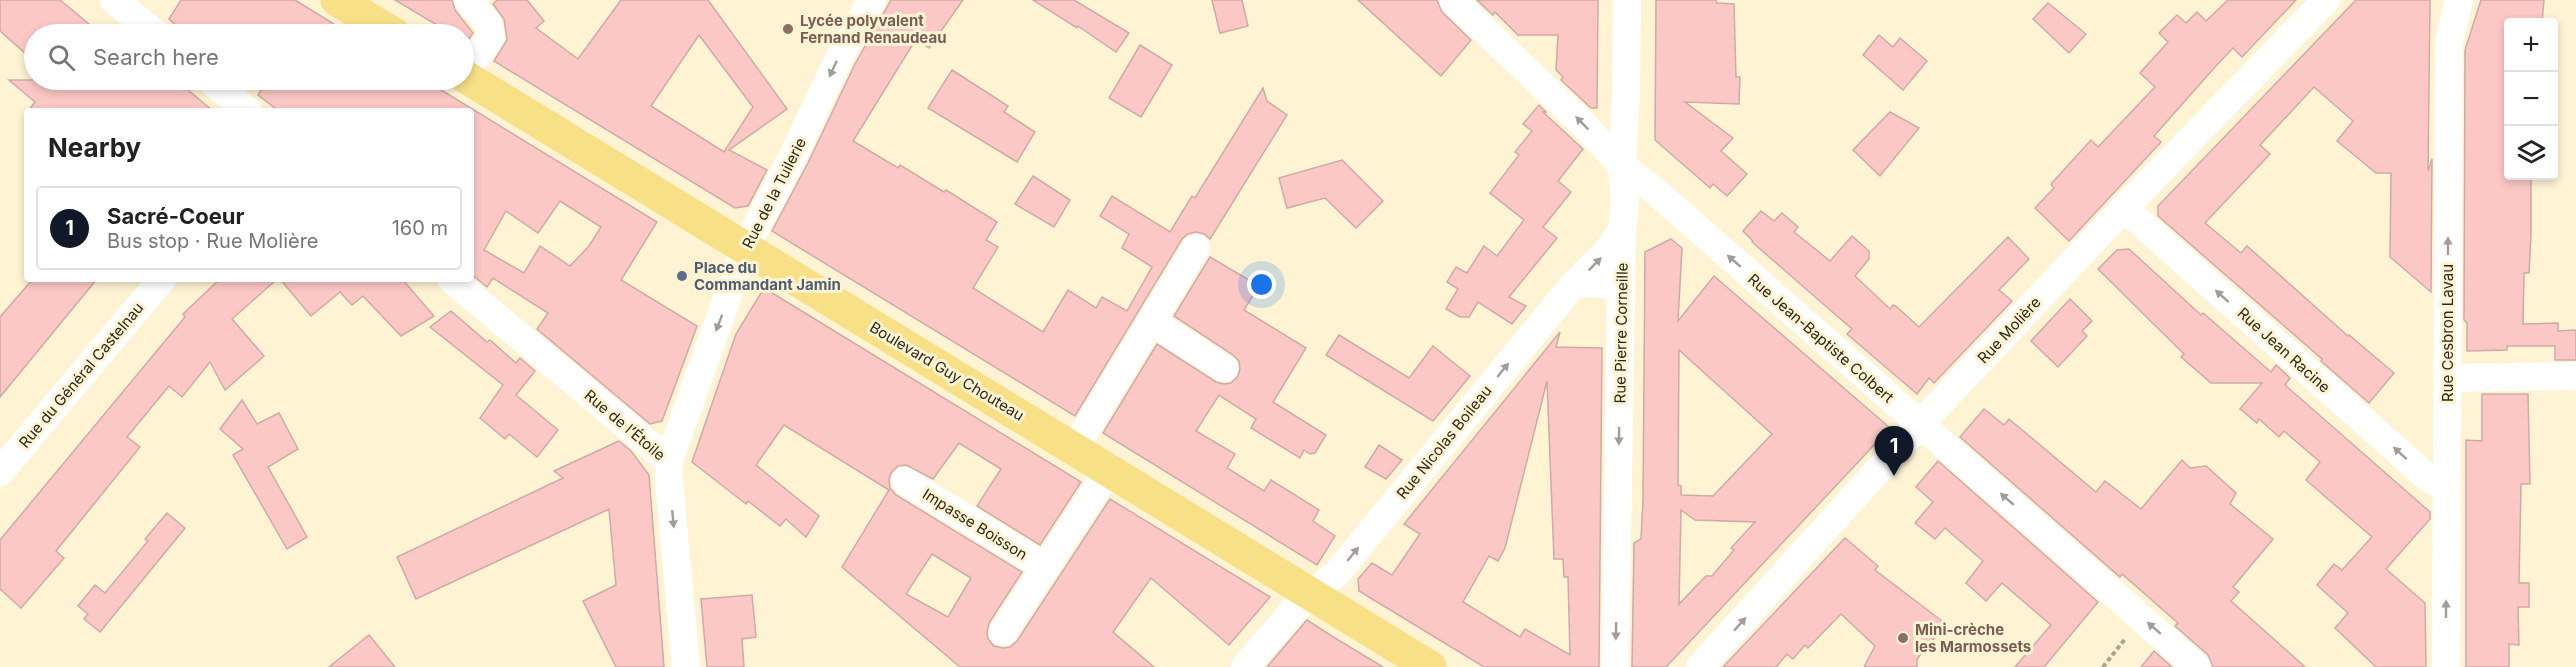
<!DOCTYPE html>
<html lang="en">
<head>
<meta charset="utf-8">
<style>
  :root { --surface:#fff; --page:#f6f6f6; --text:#222; --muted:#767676; --line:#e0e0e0; --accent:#111827 }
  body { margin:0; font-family:Inter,sans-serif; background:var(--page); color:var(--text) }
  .controls { position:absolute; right:18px; top:18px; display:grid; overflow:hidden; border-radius:6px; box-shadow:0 3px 9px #0003 }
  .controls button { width:54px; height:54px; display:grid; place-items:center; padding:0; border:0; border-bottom:2px solid var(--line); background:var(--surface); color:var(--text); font:30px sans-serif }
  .you { position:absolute; left:1262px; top:285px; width:21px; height:21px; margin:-15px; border:4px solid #fff; border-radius:50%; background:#1a73e8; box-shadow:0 0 0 9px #1a73e833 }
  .badge { display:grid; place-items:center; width:39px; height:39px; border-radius:50%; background:var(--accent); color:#fff; font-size:20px; font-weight:700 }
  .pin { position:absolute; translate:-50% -50px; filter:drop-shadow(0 2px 3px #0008) }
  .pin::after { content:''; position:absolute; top:32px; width:21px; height:18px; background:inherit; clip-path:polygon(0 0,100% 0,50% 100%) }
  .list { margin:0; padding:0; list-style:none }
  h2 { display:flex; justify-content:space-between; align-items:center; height:78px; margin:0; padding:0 24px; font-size:26px }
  h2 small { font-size:20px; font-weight:400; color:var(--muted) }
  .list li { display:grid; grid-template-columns:39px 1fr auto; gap:18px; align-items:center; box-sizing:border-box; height:84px; margin:0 12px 12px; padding:0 12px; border:2px solid var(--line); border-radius:6px }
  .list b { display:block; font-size:22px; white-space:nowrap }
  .list p { margin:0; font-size:20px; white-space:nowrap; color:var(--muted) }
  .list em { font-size:20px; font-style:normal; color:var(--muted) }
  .icon { flex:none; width:33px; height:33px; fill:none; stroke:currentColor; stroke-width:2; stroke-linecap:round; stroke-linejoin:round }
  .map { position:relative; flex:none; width:2576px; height:667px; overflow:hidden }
  .search { position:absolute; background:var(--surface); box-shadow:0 3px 9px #0003; left:24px; top:24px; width:450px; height:66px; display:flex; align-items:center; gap:15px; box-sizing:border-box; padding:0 21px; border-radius:33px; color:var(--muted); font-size:22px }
  .panel { position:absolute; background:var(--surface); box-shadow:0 3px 9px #0003; left:24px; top:108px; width:450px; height:174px; border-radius:6px }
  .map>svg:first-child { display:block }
  .building { fill:#fcc8c5; stroke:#cfaaa7; stroke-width:1.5; fill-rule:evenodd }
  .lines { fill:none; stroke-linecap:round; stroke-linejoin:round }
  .path { stroke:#aca48c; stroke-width:4; stroke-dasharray:4.5 3; stroke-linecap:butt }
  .minor { stroke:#fff; stroke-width:28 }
  .major { stroke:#f8e087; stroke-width:33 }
  .oneway { fill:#a09e99 }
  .education-dot { fill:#8d6e63; stroke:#fef4d4; stroke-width:2 }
  .service-dot { fill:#5c6f8a; stroke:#fef4d4; stroke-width:2 }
  .labels { text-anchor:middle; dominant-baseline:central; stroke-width:6; stroke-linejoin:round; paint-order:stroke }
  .education-label { font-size:15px; font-weight:bold; fill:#785e54; stroke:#fef4d4; text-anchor:start }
  .street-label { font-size:15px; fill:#2c281c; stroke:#fef4d4 }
  .service-label { font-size:15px; font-weight:bold; fill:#4e5e75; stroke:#fef4d4; text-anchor:start }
</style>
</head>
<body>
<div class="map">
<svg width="2576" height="667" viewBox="0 0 2576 667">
  <rect width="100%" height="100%" fill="#fef4d4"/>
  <g class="building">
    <polygon points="0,0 60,0 101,34 34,34 34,61 0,31"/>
    <polygon points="181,0 295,0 350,34 186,34 169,19"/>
    <polygon points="395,0 452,0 455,10 473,33 466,43 464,42 464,34 452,34"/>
    <path d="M497,0H527L544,21L536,28L578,59L621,0H708L787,109L729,150L767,170L748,206L735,208L494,61L507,40L504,19L493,4ZM699,35L753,107L724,152L651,106Z"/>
    <polygon points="891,0 963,0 929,48 916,39 853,141 898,168 900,165 944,192 946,190 997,222 986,240 998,247 973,288 1043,332 1068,290 1096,308 1102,297 1127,311 1152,267 1122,248 1129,234 1100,216 1112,196 1170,232 1192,196 1195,198 1263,88 1267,101 1287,115 1210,239 1204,234 1196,232 1188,234 1182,239 1075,416 772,231 808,163 855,64"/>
    <polygon points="1033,0 1074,0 1129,33 1116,52 1078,26 1077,28"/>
    <polygon points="1212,0 1242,0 1248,26 1220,33"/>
    <polygon points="1358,0 1437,0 1442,12 1471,40 1441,76"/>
    <polygon points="1477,0 1598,0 1597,108 1591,108 1561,80 1563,77 1556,70 1558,35 1518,35 1495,12 1493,15"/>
    <polygon points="1656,0 1716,0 1717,3 1734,4 1736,77 1740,77 1739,104 1685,102 1733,138 1721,151 1747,174 1727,196 1713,184 1710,188 1655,140"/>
    <polygon points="2228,0 2296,0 2242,57 2233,48 2215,67 2154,136 2161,142 2069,241 2035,208 2054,188 2051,184 2091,140 2098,147 2155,87 2140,73 2168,42 2159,33 2177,15 2186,23 2197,12 2206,21"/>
    <polygon points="2356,0 2430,0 2428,171 2432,159 2431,292 2390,257 2391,173 2376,173 2337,141 2353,121 2314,87 2260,145 2270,154 2205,223 2241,253 2247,246 2348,336 2349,335 2394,373 2369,403 2321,361 2322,359 2158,216 2158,206"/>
    <polygon points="2481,0 2544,0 2542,22 2508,22 2508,177 2531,178 2531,235 2529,273 2524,273 2523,324 2558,323 2558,331 2576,330 2576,360 2555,360 2555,346 2507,346 2507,350 2467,351 2467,323 2464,320 2465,50"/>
    <polygon points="2048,3 2086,34 2069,53 2033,19"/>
    <polygon points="1879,35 1893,47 1900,38 1927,61 1903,90 1863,55"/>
    <polygon points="1140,45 1172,65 1141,117 1109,98"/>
    <polygon points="952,70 1008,106 1004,112 1035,132 1017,162 928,108"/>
    <polygon points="9,80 176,80 213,111 28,111 35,102"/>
    <path d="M268,80H425L657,222L621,280L697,326L662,421L650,424L537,329L548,313L493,278L487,287L471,274V111H279L258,95ZM560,201L601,227L589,246L570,266L540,246L524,273L484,250L506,211L538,233Z"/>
    <polygon points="1539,105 1546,112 1543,112 1583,149 1558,181 1571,192 1543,227 1557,238 1509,297 1526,306 1512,324 1478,302 1469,317 1460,317 1446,309 1458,289 1447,282 1456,267 1467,273 1484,246 1497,256 1524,220 1490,193 1519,155 1515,152 1532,131 1523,124"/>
    <polygon points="1890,112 1919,128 1880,176 1853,150"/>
    <polygon points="1342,160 1383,201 1356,228 1325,198 1287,208 1279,178"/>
    <polygon points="1033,176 1070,200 1054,227 1015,204"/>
    <polygon points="1761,211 1774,221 1782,213 1798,227 1794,232 1830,261 1852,236 1869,251 1869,259 1855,276 1890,309 1893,305 1897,307 1919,327 2008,237 2029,259 1999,290 2012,301 1934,383 1929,378 1917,394 1847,334 1852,329 1752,242 1753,241 1743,231"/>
    <path d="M1671,239L1682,248L1678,321L1714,276L1890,428L1666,667H1632L1634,543L1641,539L1643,500L1645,252ZM1679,350L1772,434L1713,496L1681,495V486L1678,485ZM1681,510L1695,520L1755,522L1731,548L1734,550L1712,576H1706L1679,604Z"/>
    <polygon points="2129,249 2201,315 2203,313 2271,372 2276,365 2290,378 2285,385 2430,512 2430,519 2386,569 2425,603 2426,667 2376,667 2335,628 2348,613 2317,585 2334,564 2342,570 2372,537 2306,480 2320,462 2284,431 2279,437 2259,419 2257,423 2240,409 2262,383 2211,383 2181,357 2184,354 2098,269 2117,250"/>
    <polygon points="1210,257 1259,286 1244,310 1306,348 1273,402 1326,435 1315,453 1310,454 1304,450 1300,458 1251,428 1256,419 1219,395 1196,431 1235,454 1227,468 1264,491 1271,480 1319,510 1313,521 1335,536 1317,565 1103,433 1157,344 1216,382 1224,384 1231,383 1238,376 1240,369 1239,361 1233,355 1174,316"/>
    <polygon points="33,279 97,279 0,397 0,317"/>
    <polygon points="220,279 277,279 232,319 264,356 225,390 210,362 182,397 169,386 127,437 140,447 56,551 64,558 21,608 0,589 0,540 185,317 183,314"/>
    <polygon points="280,279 402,279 434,316 401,336 363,296 352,305 340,292 311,316"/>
    <path d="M764,288L1081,482L1040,545L977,506L1001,469L959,443L933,479L906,465L898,466L891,473L889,480L890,488L896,495L1022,572L989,623L987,632L988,639L994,646L1003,648L1010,647L1017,641L1110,499L1270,597L1229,645L1151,578L1113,632L1154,667H960L842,567L889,490L784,425L756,465L819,516L806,537L786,519L780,526L748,501L746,504L692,462L736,334ZM932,554L971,578L948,617L906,594Z"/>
    <polygon points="2070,299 2092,321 2082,331 2087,336 2058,367 2031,341"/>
    <polygon points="451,311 487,342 490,340 516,363 520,358 535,371 516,395 558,430 537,457 509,434 505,439 480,418 503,385 430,327"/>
    <path d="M1560,332L1556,347L1602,348L1599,667H1484L1359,591L1358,579L1372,563L1392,575L1420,534L1404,524ZM1547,381L1554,559H1563L1564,577H1568L1570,655L1525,629L1520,637L1463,602L1489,556L1498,561L1505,548Z"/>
    <polygon points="1339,335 1409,378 1433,346 1470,376 1433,421 1326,355"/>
    <polygon points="2482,394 2528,394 2530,484 2521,484 2519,583 2529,583 2529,607 2518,607 2519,645 2509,644 2509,667 2466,667 2466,440 2482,441"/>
    <polygon points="242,400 257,424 279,413 298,449 268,467 307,537 287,549 233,455 243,449 220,429"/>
    <polygon points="1984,409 2004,425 2009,419 2096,492 2105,481 2141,509 2182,460 2190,468 2206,466 2236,493 2230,504 2273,539 2233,587 2239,592 2231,601 2305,667 2213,667 2208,655 2175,626 2178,623 2122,574 2120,577 1960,437"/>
    <polygon points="619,441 631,451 649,475 664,667 616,667 583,601 616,585 609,509 416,599 397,557 563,478 554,471"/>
    <polygon points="1379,445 1402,460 1386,479 1365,467"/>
    <polygon points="1938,461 2098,602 2044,667 2015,667 2051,625 2002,583 1986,601 1966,583 1983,561 1945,528 1935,539 1915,523 1933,502 1916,487"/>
    <polygon points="167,513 185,528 100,632 84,619 88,614 78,606 95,585 105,593 148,541 145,539"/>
    <polygon points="1845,538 1878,566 1875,570 1946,624 1917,659 1917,667 1864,667 1875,646 1841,614 1808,648 1805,645 1793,659 1787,654 1776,667 1723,667"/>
    <polygon points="752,595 756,637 742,639 744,667 707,667 701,599"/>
    <polygon points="1307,620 1330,635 1383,667 1267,667"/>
    <polygon points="369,635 395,667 329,667"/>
    <polygon points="2154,651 2172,667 2141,667"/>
  </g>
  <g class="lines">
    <polyline class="path" points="2103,667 2125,639"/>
    <g class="minor">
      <polyline points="114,0 156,34"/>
      <polyline points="1453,0 1583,124 1622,166 1655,191 2197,667"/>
      <polyline points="464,74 491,37 488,23 468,0"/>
      <polyline points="210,80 248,111"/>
      <polyline points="2124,208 2427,477 2447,488"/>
      <polyline points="451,279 669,461"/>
      <polyline points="1622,286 1587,283 1573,285 1606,253 1622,230"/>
      <polyline points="1151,321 1224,368"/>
      <polyline points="2447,378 2576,376"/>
      <polyline points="1074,449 1196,248"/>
      <polyline points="0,472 162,279"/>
      <polyline points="905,481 1045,567"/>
      <polyline points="1003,632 1109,470"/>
      <polyline points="686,667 669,480 669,461 745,248 793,156 840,56 872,0"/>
      <polyline points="1245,667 1294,610 1338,572 1573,285"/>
      <polyline points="1615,667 1622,230 1625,205 1622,166 1626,93 1627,0"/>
      <polyline points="1700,667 1921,423 2124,208 2326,0"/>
      <polyline points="2446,667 2449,42 2459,0"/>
    </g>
    <g class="major">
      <polyline points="337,0 394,34"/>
      <polyline points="464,76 1430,667"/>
    </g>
  </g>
  <defs><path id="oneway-solid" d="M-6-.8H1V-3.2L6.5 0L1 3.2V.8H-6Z" transform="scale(1.5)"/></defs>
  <g class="oneway">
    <use href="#oneway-solid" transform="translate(833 69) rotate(115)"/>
    <use href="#oneway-solid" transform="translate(1582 123) rotate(-135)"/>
    <use href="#oneway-solid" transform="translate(2448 246) rotate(-90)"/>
    <use href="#oneway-solid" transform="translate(1734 261) rotate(-139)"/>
    <use href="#oneway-solid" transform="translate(1595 264) rotate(-45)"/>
    <use href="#oneway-solid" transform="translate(2222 296) rotate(-138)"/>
    <use href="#oneway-solid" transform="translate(719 323) rotate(111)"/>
    <use href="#oneway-solid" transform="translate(1503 370) rotate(-51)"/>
    <use href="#oneway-solid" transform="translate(1619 436) rotate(91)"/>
    <use href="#oneway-solid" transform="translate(2400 453) rotate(-138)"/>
    <use href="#oneway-solid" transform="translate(2007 499) rotate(-139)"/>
    <use href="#oneway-solid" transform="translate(673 519) rotate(85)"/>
    <use href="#oneway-solid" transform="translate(1353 554) rotate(-51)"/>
    <use href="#oneway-solid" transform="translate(2446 609) rotate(-90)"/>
    <use href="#oneway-solid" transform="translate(1740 624) rotate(-48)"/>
    <use href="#oneway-solid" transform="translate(2154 628) rotate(-139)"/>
    <use href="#oneway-solid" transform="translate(1616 631) rotate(91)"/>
  </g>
  <g class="education-dot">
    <circle cx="788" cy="29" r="6"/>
    <circle cx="1903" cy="638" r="6"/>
  </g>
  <circle class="service-dot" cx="682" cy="276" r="6"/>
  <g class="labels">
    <g class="education-label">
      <text x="800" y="20">Lycée polyvalent<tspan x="800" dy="17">Fernand Renaudeau</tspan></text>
      <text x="1915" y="629">Mini-crèche<tspan x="1915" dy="17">les Marmossets</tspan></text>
    </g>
    <g class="street-label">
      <text transform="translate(774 193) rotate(-63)">Rue de la Tuilerie</text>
      <text transform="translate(2009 330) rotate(-47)">Rue Molière</text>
      <text transform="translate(1621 333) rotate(-89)">Rue Pierre Corneille</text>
      <text transform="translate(2447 333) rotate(-90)">Rue Cesbron Lavau</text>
      <text transform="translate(1821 338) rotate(41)">Rue Jean-Baptiste Colbert</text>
      <text transform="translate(2284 350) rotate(42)">Rue Jean Racine</text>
      <text transform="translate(947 371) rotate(31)">Boulevard Guy Chouteau</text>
      <text transform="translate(81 375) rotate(-50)">Rue du Général Castelnau</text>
      <text transform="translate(625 425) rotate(40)">Rue de l’Étoile</text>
      <text transform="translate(1444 442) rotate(-51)">Rue Nicolas Boileau</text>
      <text transform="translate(975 524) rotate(32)">Impasse Boisson</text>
    </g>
    <g class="service-label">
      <text x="694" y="267">Place du<tspan x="694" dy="17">Commandant Jamin</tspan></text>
    </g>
  </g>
</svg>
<div class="controls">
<button>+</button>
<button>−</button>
<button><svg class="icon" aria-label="layers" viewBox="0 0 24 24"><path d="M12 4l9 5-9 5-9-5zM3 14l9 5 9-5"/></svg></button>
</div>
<div class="you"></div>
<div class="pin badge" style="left:1894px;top:476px">1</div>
<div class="search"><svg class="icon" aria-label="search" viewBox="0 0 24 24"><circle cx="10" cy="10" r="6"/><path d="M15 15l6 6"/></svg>Search here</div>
<section class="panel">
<h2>Nearby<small></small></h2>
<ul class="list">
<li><span class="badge">1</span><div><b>Sacré-Coeur</b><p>Bus stop · Rue Molière</p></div><em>160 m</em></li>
</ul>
</section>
</div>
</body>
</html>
